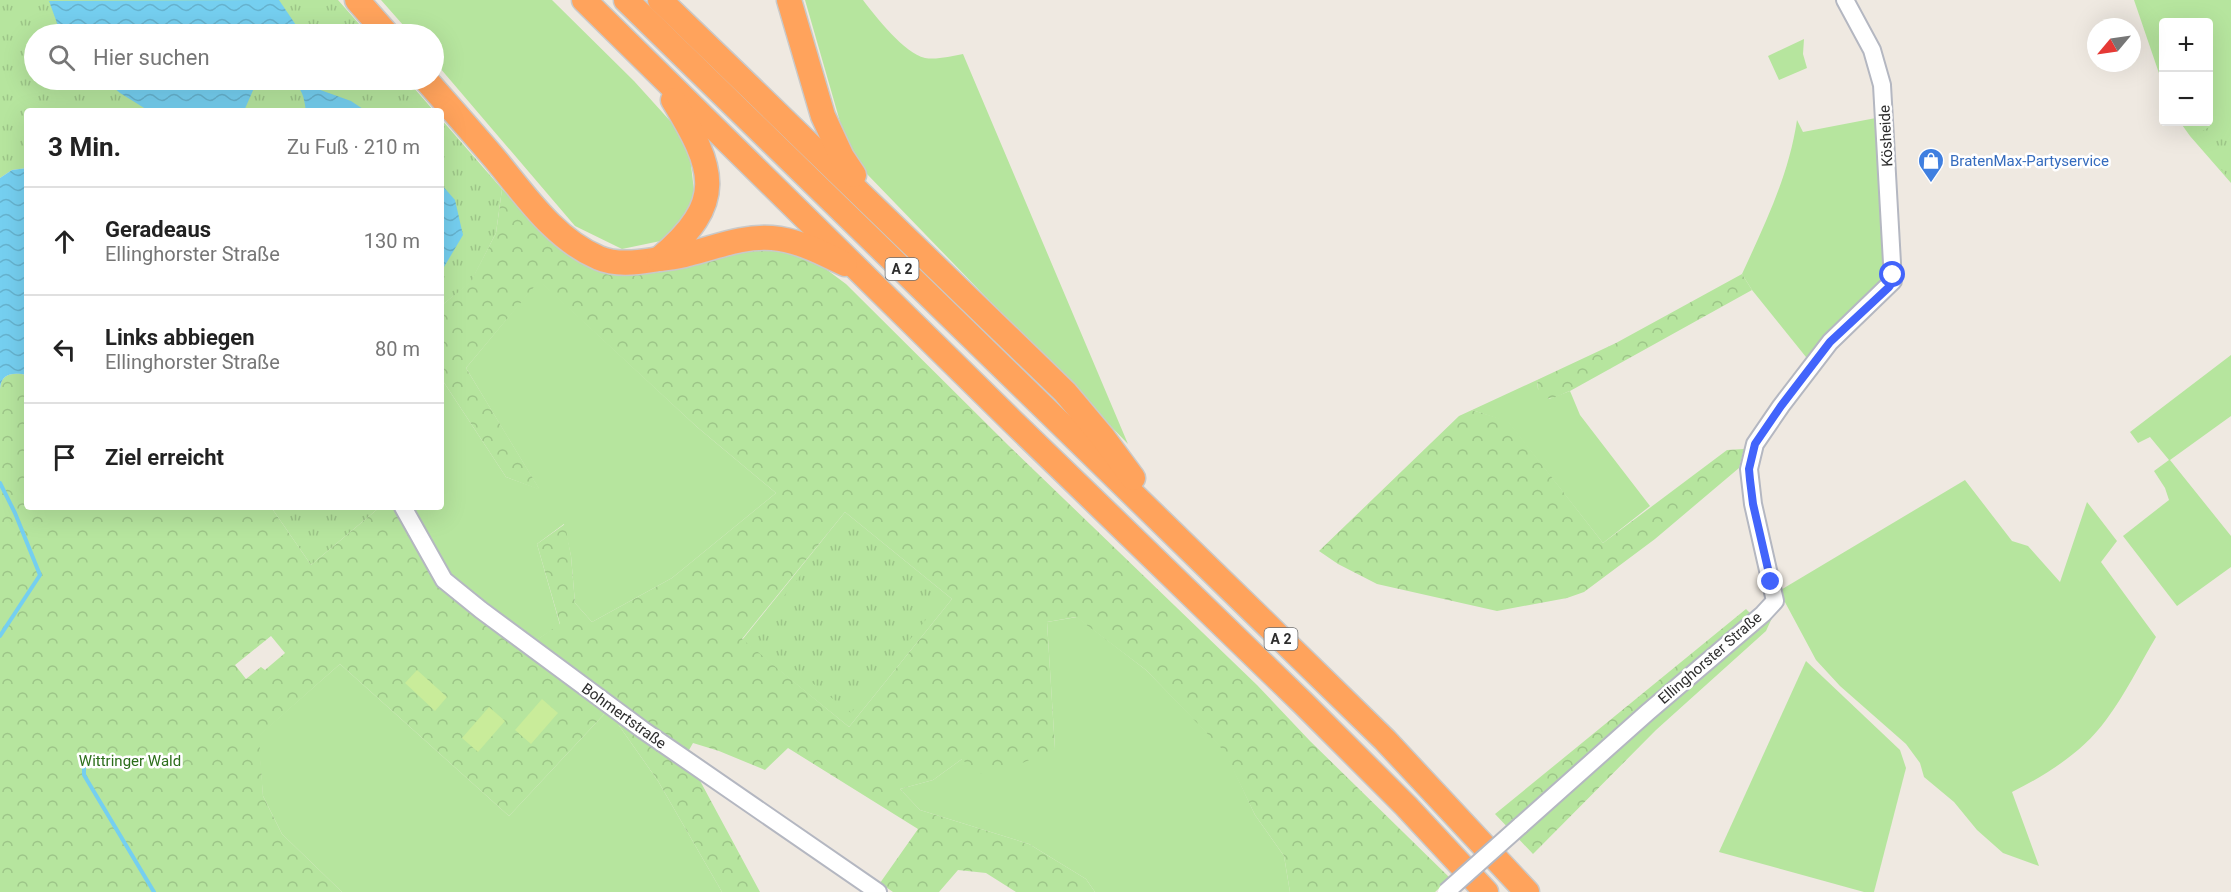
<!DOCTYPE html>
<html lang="de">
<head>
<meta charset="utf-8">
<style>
  :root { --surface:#fff; --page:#f6f6f6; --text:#222; --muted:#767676; --line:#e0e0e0 }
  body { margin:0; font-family:Roboto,sans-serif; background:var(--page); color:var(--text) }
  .controls { position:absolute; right:18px; top:18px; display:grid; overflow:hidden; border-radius:6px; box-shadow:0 6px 24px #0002 }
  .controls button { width:54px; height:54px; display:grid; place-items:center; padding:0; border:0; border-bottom:2px solid var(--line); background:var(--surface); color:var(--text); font:30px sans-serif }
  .compass { position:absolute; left:2087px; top:18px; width:54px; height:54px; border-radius:50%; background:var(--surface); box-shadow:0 6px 24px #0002; rotate:241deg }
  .stop { position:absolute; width:18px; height:18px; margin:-14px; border:4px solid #4264fb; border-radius:50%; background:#fff }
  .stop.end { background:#4264fb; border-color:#fff; box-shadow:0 2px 6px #0008 }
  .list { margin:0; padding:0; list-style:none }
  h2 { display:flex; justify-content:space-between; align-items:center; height:78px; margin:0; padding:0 24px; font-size:26px }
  h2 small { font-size:20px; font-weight:400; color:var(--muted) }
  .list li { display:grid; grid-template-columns:39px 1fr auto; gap:18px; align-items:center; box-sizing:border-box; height:108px; padding:0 24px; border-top:2px solid var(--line) }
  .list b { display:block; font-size:22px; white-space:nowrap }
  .list p { margin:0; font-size:20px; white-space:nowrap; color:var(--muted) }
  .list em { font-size:20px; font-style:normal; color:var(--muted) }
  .icon { flex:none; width:33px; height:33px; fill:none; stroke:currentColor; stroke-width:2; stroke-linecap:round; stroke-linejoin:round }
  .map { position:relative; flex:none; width:2231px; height:892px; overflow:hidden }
  .search { position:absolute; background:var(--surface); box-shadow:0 6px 24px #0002; left:24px; top:24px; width:420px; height:66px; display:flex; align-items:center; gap:15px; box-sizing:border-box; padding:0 21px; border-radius:33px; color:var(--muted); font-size:22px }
  .panel { position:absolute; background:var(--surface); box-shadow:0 6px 24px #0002; left:24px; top:108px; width:420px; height:402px; border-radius:6px }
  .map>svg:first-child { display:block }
  .grass { fill:#b6e59e }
  .forest { fill:url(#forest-crowns); fill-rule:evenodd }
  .park { fill:url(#park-tufts) }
  .pitch { fill:#c9ec9a }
  .water { fill:url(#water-waves) }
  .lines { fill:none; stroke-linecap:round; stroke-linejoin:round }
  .stream { stroke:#75cff0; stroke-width:4 }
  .minor-casing { stroke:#b4b7c1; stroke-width:20 }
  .highway-casing { stroke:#c9c9c9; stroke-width:27 }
  .minor { stroke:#fff; stroke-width:16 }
  .highway { stroke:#ffa35c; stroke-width:24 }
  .minor-bridge-casing { stroke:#b4b7c1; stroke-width:20; stroke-linecap:butt }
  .minor-bridge { stroke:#fff; stroke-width:16 }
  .route { stroke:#4264fb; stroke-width:8 }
  .labels { text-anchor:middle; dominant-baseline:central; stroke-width:5; stroke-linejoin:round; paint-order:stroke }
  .shield { fill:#fff; stroke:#6d6d6d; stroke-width:1.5 }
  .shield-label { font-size:14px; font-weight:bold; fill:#2e2e2e }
  .street-label { font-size:15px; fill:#2e2e2e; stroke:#fff }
  .shop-label { font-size:15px; fill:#366cbe; stroke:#fff; text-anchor:start }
  .park-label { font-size:15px; fill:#2c6e1b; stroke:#fff }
</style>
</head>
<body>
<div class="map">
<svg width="2231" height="892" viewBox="0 0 2231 892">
  <defs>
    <pattern id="forest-crowns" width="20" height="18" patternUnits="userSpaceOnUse" patternTransform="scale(1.5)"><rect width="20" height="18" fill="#b6e59e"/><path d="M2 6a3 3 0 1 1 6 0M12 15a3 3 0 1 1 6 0" fill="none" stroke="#9dc588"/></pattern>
    <pattern id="park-tufts" width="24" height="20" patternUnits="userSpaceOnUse" patternTransform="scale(1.5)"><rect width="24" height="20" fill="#b6e59e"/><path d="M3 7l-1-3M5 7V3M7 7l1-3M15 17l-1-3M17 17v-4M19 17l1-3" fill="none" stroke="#9dc588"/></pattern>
    <pattern id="water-waves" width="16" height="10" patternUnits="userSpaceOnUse" patternTransform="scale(1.5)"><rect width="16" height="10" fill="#75cff0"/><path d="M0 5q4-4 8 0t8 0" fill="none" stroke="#66b2ce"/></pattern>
  </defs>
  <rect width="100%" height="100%" fill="#efe9e1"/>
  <g class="grass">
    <polygon points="381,0 552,0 634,81 672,123 690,157 696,207 670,239 622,249 575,226 434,61 434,34 411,34"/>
    <path d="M805,0H863C876,17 904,53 925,58C937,60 951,56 963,54L1128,444L866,173L854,157L845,139Z"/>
    <polygon points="2134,0 2231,0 2231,183 2190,136 2180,122 2208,122 2208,22 2164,22 2163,85"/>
    <polygon points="1804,39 1803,54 1807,68 1779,80 1768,56"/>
    <path d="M1881,117L1887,279L1810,362L1752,290L1742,274C1765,224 1789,175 1797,120L1803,132Z"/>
    <polygon points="539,280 697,427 776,493 672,578 592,622 575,603 571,556 564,524 537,544 560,625 529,645 444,580 403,507 441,507 441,378 506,477 539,489 466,368"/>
    <polygon points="2231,355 2231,416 2170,460 2231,536 2231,567 2177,606 2123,536 2169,500 2165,488 2154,471 2169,460 2150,437 2138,443 2130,432"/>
    <polygon points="1537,380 1538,389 1549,399 1570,391 1580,415 1650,506 1603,543 1508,422 1472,410"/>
    <path d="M1965,480L2012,541L2028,546L2060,582L2087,502L2117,541L2101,562L2156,637C2140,664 2125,695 2106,720C2083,752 2046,775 2012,792L2039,866L2003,853L1977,830L1954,802L1924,777L1920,763L1906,744L1840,686L1816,660L1779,591Z"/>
    <polygon points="845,512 952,599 849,727 742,640"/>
    <polygon points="1077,617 1146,670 1225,751 1255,815 1284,856 1290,892 1095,892 1086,879 1029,844 920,810 900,789 933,780 962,759 1055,749 1047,622"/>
    <polygon points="1806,661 1900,750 1906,768 1874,892 1864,892 1719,852"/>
    <polygon points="340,664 509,816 608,710 658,781 722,892 342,892 282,834 263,796 258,736"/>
  </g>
  <g class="forest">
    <path d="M502,189L556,245L584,263L771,247L807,255L846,284L1009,446L1257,685L1310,741L1450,878L1435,892H1290L1284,856L1255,815L1224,751L1146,670L1076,617L1047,622L1055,749L1013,767L977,774L962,759L933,780L900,789L920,810L1029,844L1086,879L1095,892H1016L986,873L958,870L939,892H893L880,883L918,829L788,748L765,770L719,751L693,743L689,750L746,791L698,777L760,892H722L658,781L608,710L509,816L340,664L259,736L263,796L282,834L342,892H0V389C1,373 13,372 27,375V507H271L311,565L380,507H403L444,579L529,645L560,624L537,544L565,524L571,556L575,603L592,622L672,578L776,493L697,427L539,281L466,368L540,490L506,477L441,378V306L471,281L496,233ZM845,512L952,599L849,727L742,639ZM271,636L285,653L265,670L261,667L246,679L235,665Z"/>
    <path d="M1742,274L1752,290L1570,391C1559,395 1549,403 1539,395L1537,380L1616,343Z"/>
    <polygon points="1472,410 1508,421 1603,543 1727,450 1744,449 1739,468 1655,539 1584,592 1567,598 1497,611 1377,584 1338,564 1319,551 1459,416"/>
    <polygon points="1746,609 1758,621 1770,616 1772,618 1766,631 1656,730 1533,854 1495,814"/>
  </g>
  <g class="park">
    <polygon points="0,0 338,0 368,34 34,34 34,80 407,80 434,111 27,111 27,168 12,170 0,178"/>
    <polygon points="2231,115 2231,181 2193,136"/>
    <polygon points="441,119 502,189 496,233 471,282 441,306"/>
    <polygon points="271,507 380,507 311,565"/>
    <polygon points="847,517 944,597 851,713 752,636"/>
  </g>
  <g class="pitch">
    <polygon points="417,670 447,697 435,711 405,683"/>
    <polygon points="542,699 558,713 531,744 515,730"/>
    <polygon points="489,707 505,721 478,752 462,738"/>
  </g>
  <g class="water">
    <polygon points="279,0 302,34 61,34 49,1"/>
    <polygon points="105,80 266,80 254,88 244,111 149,111 120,93"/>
    <path d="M288,80H307L312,87L351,101L366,111H306C304,97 302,85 288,80Z"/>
    <path d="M27,168V375C13,372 1,373 0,389V178L12,170Z"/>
    <polygon points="441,184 455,200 463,235 441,272"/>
  </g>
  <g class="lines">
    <g class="stream">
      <polyline points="0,483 15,513 40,575 0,636"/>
      <polyline points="92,761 84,767 84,775 154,892"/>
    </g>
    <defs>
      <g id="minor">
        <polyline points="403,507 444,580 481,610 643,730 878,892"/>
        <polyline points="1520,826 1648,712 1763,614 1775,601 1753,504 1749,469 1755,444 1781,406 1830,342 1893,281 1882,85 1872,50 1845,0"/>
      </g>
      <g id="highway">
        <polyline points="357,0 387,34"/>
        <polyline points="584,0 1012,421 1303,703 1406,806 1486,892"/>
        <polyline points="626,0 1385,740 1527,892"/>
        <polyline points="660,0 1065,392 1102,436 1133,478"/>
        <polyline points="789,0 823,116 842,157 854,175"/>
        <path d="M426,80C449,106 472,132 495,159C525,195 554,239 599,258C615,265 635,263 653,260C664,258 677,258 688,254C717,247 742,236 772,238C798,240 822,253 845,264"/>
        <path d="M659,259C727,202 715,169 673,100"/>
      </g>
    </defs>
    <use href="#minor" class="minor-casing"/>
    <use href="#highway" class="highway-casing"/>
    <use href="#minor" class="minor"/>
    <use href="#highway" class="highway"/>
    <defs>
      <polyline id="minor-bridge" points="1446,892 1520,826"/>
    </defs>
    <use href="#minor-bridge" class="minor-bridge-casing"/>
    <use href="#minor-bridge" class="minor-bridge"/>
  </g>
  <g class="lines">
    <polyline class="route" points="1771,582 1753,504 1750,480 1749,469 1755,444 1781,406 1830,342 1889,287 1893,281 1893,275"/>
  </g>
  <defs>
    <symbol id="shop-pin" viewBox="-11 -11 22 30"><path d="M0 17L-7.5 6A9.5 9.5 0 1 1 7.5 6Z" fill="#3f7fe0" stroke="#fff"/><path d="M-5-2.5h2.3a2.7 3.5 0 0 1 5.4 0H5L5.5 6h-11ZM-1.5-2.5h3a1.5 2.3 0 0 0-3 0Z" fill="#fff"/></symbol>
  </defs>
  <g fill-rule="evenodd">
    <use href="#shop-pin" x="1916" y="146" width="30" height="40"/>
  </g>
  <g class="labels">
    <g class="shield">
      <rect x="885.5" y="258" width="33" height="22" rx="4.5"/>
      <rect x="1264.5" y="628" width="33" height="22" rx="4.5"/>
    </g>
    <g class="shield-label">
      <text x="902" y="269">A 2</text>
      <text x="1281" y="639">A 2</text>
    </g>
    <g class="street-label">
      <text transform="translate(1886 136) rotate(-93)">Kösheide</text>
      <text transform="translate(1710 658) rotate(-41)">Ellinghorster Straße</text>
      <text transform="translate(624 716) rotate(36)">Bohmertstraße</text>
    </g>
    <g class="shop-label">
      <text x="1950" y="161">BratenMax-Partyservice</text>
    </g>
    <g class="park-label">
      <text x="130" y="761">Wittringer Wald</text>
    </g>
  </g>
</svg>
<div class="controls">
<button>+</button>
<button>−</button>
</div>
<svg class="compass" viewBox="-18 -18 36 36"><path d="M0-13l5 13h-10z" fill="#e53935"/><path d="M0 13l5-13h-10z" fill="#767676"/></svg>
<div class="stop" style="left:1893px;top:275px"></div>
<div class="stop end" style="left:1771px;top:582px"></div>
<div class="search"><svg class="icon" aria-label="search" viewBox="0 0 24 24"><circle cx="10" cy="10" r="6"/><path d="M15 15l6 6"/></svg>Hier suchen</div>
<section class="panel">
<h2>3 Min.<small>Zu Fuß · 210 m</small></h2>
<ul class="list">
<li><svg class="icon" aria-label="ahead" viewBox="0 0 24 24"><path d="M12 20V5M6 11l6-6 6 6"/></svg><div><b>Geradeaus</b><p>Ellinghorster Straße</p></div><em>130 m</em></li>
<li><svg class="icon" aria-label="left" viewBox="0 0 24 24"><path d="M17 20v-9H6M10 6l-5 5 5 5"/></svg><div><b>Links abbiegen</b><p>Ellinghorster Straße</p></div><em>80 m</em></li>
<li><svg class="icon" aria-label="arrive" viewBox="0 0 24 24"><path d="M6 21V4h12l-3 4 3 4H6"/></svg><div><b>Ziel erreicht</b></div></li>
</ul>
</section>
</div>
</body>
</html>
